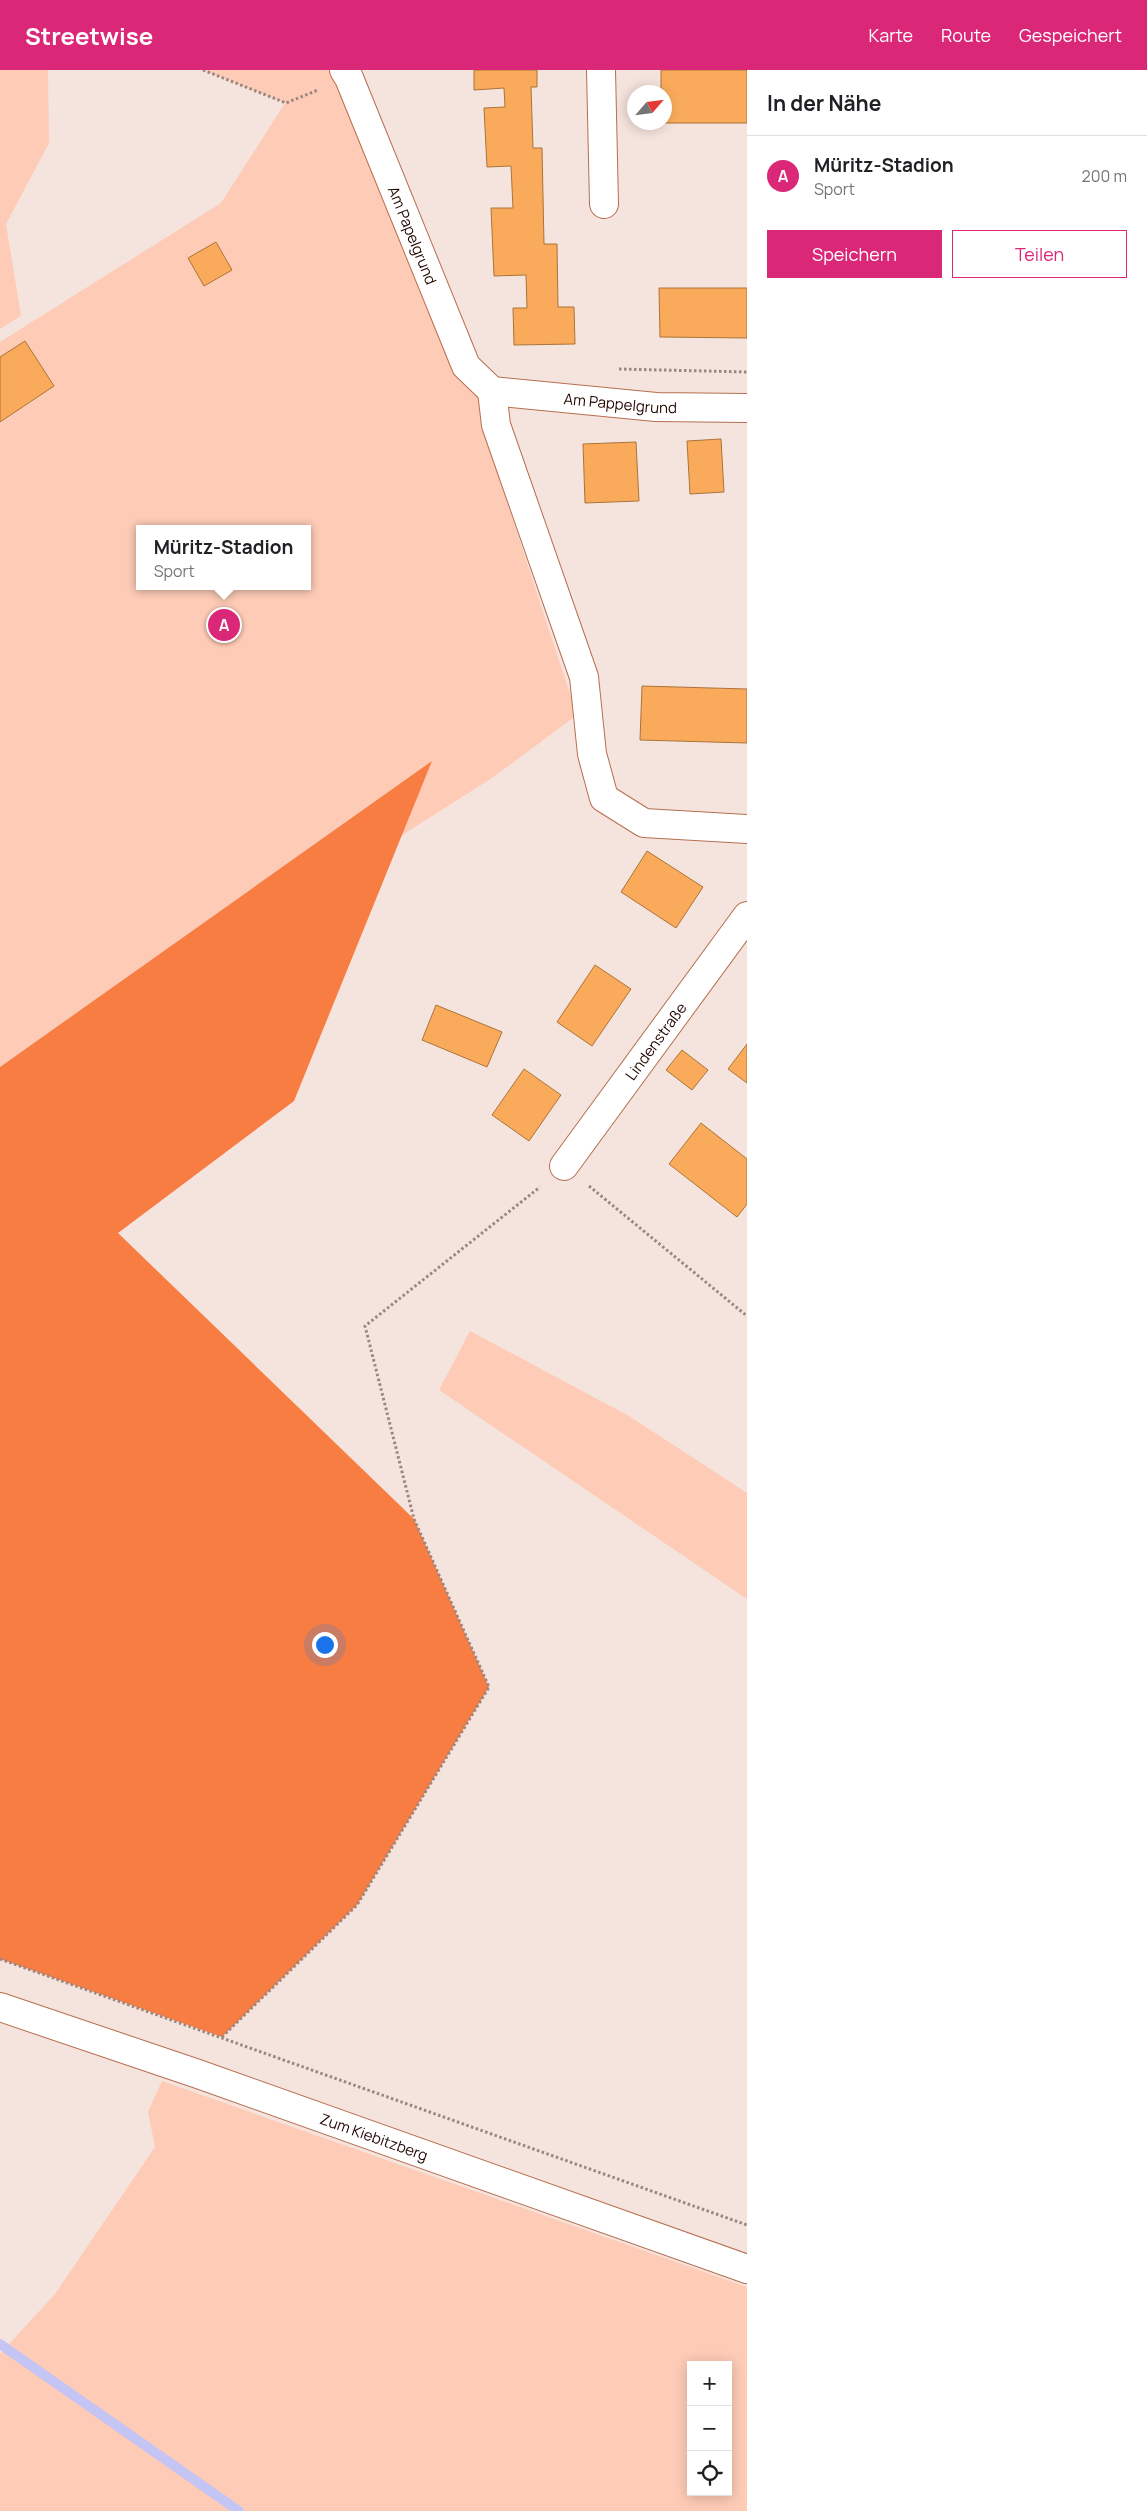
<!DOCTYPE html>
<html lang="de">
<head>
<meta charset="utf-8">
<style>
  :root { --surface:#fff; --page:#f6f6f6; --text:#202124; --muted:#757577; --line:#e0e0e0; --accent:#db2777 }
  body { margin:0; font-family:Manrope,sans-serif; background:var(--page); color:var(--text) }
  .controls { position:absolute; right:15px; bottom:15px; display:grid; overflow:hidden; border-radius:0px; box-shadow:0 2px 12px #0003 }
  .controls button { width:45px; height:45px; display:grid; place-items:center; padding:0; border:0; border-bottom:1px solid var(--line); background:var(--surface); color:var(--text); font:25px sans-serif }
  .compass { position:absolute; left:627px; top:15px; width:45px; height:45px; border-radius:50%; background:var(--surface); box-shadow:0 2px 12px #0003; rotate:62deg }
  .you { position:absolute; left:324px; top:1574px; width:18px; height:18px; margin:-12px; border:4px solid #fff; border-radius:50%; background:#1a73e8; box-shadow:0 0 0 8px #1a73e833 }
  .badge { display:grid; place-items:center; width:32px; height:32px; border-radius:50%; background:var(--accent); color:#fff; font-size:16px; font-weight:700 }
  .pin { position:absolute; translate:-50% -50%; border:2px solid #fff; box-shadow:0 1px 5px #0006 }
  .popup { position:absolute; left:136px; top:455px; width:175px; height:65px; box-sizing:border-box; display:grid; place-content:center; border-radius:0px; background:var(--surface); filter:drop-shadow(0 1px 4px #0005); font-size:16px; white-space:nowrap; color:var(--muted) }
  .popup b { font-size:19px; color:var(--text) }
  .popup::after { content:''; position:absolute; left:50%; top:100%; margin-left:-10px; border:10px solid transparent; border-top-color:var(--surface) }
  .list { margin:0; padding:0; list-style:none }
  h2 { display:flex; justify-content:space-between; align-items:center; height:65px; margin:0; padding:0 20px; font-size:21px }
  h2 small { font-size:16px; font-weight:400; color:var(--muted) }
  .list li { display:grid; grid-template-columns:32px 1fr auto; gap:15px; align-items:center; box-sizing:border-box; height:80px; padding:0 20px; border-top:1px solid var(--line) }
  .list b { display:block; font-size:19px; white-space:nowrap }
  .list p { margin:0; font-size:16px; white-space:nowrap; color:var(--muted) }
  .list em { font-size:16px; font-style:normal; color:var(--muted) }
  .actions { display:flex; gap:10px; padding:15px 20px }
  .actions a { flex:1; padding:11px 0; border:1px solid var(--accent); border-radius:0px; text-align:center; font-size:18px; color:var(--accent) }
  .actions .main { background:var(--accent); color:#fff }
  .icon { flex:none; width:28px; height:28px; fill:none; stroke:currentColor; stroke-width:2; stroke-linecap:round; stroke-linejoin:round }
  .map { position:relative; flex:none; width:747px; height:2441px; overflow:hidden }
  header { display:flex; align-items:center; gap:30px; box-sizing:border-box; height:70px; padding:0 25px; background:var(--accent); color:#fff }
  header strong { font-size:24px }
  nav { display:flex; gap:28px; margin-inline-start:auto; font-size:18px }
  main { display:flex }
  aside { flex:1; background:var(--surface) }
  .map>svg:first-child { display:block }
  .green { fill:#fdcbb6; fill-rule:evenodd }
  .forest { fill:#f77d43 }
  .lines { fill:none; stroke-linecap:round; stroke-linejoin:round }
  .stream { stroke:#c4c5f4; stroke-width:10 }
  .building { fill:#f9ab5b; stroke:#ac7339 }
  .minor-casing { stroke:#b66e4e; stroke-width:30 }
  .path { stroke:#9b867f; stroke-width:3; stroke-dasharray:2.5 2.5; stroke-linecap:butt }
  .minor { stroke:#fff; stroke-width:28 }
  .labels { text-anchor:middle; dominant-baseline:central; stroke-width:4; stroke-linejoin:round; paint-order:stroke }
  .street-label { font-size:15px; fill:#220700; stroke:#fff }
</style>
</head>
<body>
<header>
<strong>Streetwise</strong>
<nav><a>Karte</a><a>Route</a><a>Gespeichert</a></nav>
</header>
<main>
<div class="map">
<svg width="747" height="2441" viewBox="0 0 747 2441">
  <rect width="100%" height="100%" fill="#f5e4dd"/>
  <g class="green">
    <polygon points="0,0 48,0 49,73 6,154 21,246 0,259"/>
    <path d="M203,0H344L492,321L482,356L577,645L495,706L401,766L431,692L0,997V272L221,133L285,33ZM140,459H308V516H140Z"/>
    <polygon points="470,1261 629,1346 747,1423 747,1529 439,1320"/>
    <path d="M162,2011L747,2217V2441H0V2284L55,2224L155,2077L148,2042ZM691,2295H728V2422H691Z"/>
  </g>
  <polygon class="forest" points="432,691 294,1031 118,1163 414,1449 489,1617 357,1835 222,1967 0,1889 0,997"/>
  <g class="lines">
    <polyline class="stream" points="0,2274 239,2441"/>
  </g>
  <g class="building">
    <polygon points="474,0 537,0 537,17 531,17 533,78 542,78 544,174 557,174 558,237 574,237 575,274 514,275 513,238 527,238 526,205 494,206 491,138 513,138 511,96 487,97 484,38 505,37 504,18 474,20"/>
    <polygon points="661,0 747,0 747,53 661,53 664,52 664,22 661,22"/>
    <polygon points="216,172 232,200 204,216 188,188"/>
    <polygon points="659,218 747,218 747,268 660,267"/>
    <polygon points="25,271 54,316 0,352 0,287"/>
    <polygon points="721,369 724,422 690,424 687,371"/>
    <polygon points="636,372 639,431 585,433 583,374"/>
    <polygon points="642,616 747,619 747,673 640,670"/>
    <polygon points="647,781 703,817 676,858 621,822"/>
    <polygon points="595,895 631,919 592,976 557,952"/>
    <polygon points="436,935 502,962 487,997 422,970"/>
    <polygon points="747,974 747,1013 728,999"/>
    <polygon points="682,980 708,1000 692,1020 666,1000"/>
    <polygon points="524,999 561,1025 529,1071 492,1045"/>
    <polygon points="701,1053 747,1089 747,1134 737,1147 669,1094"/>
  </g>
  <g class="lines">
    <defs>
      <g id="minor">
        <path id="s1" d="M344,0L349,8L466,296L492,321"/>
        <polyline points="601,0 604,134"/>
        <polyline points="492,321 496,355 584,607 592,684 604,728 644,753 747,759"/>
        <path id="s2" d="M492,321L656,337L747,338"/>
        <path id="s3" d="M564,1096L747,846"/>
        <path id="s4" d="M0,1937L198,2004L747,2199"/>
      </g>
    </defs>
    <use href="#minor" class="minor-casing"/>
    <g class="path">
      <polyline points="203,0 286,33 318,20"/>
      <polyline points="619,299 747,302"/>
      <polyline points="589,1116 747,1246"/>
      <polyline points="0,1889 747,2155"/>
      <polyline points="222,1967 357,1835 489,1617 414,1449 365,1256 540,1117"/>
    </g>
    <use href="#minor" class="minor"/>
  </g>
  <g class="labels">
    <g class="street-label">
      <text stroke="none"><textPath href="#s1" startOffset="179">Am Papelgrund</textPath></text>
      <text stroke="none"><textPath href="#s2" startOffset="129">Am Pappelgrund</textPath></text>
      <text stroke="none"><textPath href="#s3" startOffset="155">Lindenstraße</textPath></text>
      <text stroke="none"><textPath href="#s4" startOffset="396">Zum Kiebitzberg</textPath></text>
    </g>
  </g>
</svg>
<div class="controls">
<button>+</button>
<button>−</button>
<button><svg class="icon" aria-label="locate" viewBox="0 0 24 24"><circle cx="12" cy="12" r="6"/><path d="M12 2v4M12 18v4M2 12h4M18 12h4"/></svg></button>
</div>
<svg class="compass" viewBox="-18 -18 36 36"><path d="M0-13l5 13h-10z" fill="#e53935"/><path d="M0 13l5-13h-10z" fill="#757577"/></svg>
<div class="you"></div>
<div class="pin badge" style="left:224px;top:555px">A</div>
<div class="popup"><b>Müritz-Stadion</b>Sport</div>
</div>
<aside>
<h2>In der Nähe<small></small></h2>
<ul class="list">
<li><span class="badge">A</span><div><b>Müritz-Stadion</b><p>Sport</p></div><em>200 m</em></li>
</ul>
<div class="actions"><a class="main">Speichern</a><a>Teilen</a></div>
</aside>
</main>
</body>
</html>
